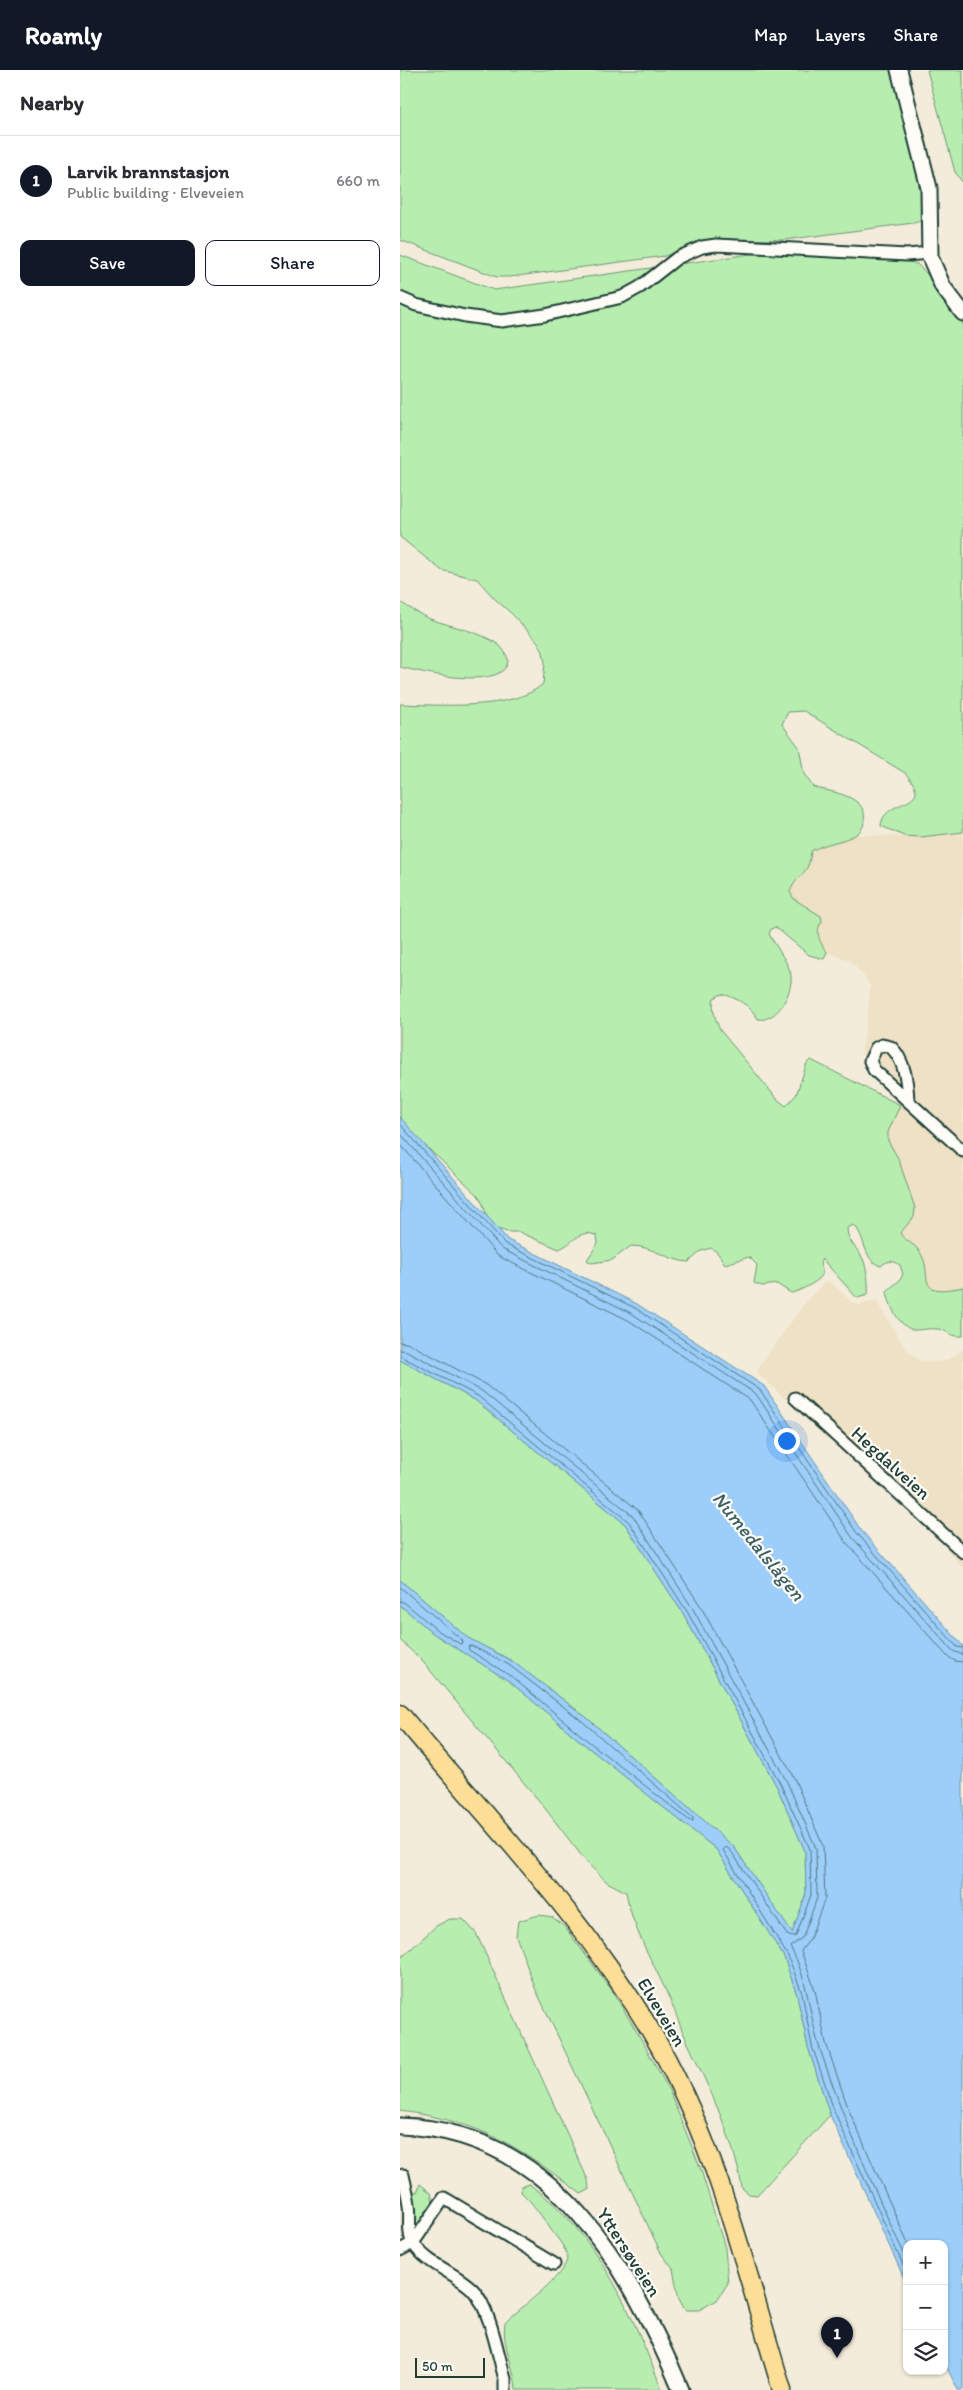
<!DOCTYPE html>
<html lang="en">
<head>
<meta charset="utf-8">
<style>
  :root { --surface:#fff; --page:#f2f2f3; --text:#2b2b33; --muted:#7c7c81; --line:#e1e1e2; --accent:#111827 }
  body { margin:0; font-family:Itim,sans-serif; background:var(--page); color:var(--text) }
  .controls { position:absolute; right:15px; bottom:15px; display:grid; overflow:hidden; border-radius:10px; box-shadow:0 1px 4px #0004 }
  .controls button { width:45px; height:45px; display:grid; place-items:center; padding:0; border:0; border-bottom:1px solid var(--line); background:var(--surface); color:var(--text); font:25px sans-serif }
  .scale { position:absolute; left:15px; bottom:12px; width:70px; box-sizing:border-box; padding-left:5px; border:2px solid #1f3d34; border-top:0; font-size:14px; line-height:18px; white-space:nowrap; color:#1f3d34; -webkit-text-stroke:4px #fdfcf7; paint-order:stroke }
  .you { position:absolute; left:386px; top:1370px; width:18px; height:18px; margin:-12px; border:4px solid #fff; border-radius:50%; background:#1a73e8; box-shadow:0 0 0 8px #1a73e833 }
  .badge { display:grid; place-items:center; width:32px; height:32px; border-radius:50%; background:var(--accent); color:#fff; font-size:16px; font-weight:700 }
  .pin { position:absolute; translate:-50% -41px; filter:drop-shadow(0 1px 2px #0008) }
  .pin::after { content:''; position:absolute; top:26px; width:18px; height:15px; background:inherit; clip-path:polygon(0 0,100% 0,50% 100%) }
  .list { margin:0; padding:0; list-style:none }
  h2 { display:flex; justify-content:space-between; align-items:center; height:65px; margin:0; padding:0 20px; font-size:21px }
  h2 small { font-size:16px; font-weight:400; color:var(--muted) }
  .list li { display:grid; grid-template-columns:32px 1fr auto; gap:15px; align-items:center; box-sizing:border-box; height:90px; padding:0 20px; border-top:1px solid var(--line) }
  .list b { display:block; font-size:19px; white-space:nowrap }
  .list p { margin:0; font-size:16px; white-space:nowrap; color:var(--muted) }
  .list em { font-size:16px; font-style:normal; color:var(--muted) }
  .actions { display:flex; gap:10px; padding:15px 20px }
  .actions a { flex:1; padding:11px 0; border:1px solid var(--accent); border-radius:10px; text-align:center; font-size:18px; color:var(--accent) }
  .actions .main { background:var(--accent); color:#fff }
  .icon { flex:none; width:28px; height:28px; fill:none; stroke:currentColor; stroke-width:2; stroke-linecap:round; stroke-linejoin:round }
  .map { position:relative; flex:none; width:563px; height:2320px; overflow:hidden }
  header { display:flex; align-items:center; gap:30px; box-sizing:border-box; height:70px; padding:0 25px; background:var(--accent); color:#fff }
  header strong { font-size:24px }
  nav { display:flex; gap:28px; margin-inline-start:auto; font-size:18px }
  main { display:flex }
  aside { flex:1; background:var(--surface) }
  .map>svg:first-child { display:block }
  .built { fill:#eee1c5 }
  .green { fill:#b7eeb0; stroke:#6b9672 }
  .water { fill:#9ccef9; stroke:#6a94aa }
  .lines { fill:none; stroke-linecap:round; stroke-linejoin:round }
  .shore { stroke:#517783; stroke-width:1 }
  .minor-casing { stroke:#1f3d34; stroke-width:15 }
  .secondary-casing { stroke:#1f3d34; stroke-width:19 }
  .trunk-casing { stroke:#1f3d34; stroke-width:21 }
  .minor { stroke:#fdfcf7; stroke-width:11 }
  .secondary { stroke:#fdfcf7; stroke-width:15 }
  .trunk { stroke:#fdde96; stroke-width:18 }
  .labels { text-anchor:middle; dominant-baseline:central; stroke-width:4.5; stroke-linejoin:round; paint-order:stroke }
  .street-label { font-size:19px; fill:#1f3d34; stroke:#fdfcf7 }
  .water-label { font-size:20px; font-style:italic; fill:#3e6165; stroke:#fdfcf7 }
</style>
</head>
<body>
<header>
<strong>Roamly</strong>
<nav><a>Map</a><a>Layers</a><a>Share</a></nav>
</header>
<main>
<aside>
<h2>Nearby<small></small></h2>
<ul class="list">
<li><span class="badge">1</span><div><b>Larvik brannstasjon</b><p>Public building · Elveveien</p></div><em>660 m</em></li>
</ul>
<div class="actions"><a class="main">Save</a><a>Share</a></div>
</aside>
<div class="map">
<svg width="563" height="2320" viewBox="0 0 563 2320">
  <rect width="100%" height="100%" fill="#f4ecda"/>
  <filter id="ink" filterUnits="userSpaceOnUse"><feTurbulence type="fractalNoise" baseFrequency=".02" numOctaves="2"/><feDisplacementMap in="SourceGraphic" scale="10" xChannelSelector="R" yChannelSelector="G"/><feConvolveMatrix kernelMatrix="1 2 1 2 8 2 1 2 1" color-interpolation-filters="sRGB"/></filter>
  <g filter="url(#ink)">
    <g class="built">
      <polygon points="563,762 563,1217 547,1220 532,1218 526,1211 524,1196 513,1174 502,1168 500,1162 514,1147 515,1138 498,1088 488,1071 488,1062 500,1035 469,1004 463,994 462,979 468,941 470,916 464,906 449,890 427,882 418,867 419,856 414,841 394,829 390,822 393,815 402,806 411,789 411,781 433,772 456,765 521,767"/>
      <polygon points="425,1212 430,1212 453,1233 460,1235 473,1231 477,1232 505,1278 520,1291 534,1292 547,1290 563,1280 563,1499 539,1469 358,1304 359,1297 407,1230"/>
    </g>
    <g class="green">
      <path d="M0,0H493C499,26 531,129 523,148C521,152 517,152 513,153L384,170L315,169L300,171L265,186L110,207H97L0,170Z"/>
      <polygon points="527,0 563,0 563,113 555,102"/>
      <path d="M351,184H380L505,191L517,194L527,204L563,250V762L521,767L504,766L481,756C483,726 539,740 505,703L404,641L388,642L382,654L399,677L404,704L413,717C430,722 470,725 464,753C463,758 460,762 455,765C442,772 425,773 411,781C409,807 397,803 390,822L394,829L421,846L422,851C414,862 420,873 427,882L424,889L409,885L379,860L375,857L371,859L369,864C375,875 385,888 390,901C396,918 378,953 358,949C350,935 337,928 322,924L314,928C311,939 316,950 320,960L377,1029L386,1036L396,1025L407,993L411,990L500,1035L488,1062V1071L498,1088L515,1138L514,1147L500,1163C504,1171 514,1173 519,1181C536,1204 510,1228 563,1217V1266C550,1267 549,1261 538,1259C529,1258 522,1260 515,1260C499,1258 489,1235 487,1221L500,1210L503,1204L500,1195C492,1190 488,1190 481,1196C463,1191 466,1167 454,1155L447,1158C447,1172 457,1177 463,1189C467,1199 469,1214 468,1225L457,1228L422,1189L420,1193C421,1197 423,1201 422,1205C420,1211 398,1222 391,1223L377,1214L362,1216L354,1213L357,1195L349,1187L325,1194L317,1182L311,1178L301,1181L289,1192C268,1191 253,1176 231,1176L212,1190L192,1193L187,1190L198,1173L197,1166C180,1157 173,1174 159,1179L119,1162H107L92,1157C85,1146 85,1135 78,1125L0,1052V634C39,635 113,641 143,614L145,592L143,582L138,572L112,544L94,528L77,509L41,500L0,467V185L94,220Z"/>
      <path d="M0,532C10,538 20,545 30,549C52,557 80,561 99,575C104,580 110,588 107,595C96,620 20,602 0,597Z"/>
      <polygon points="0,1290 75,1330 225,1454 284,1545 377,1717 405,1781 406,1824 392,1864 334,1777 186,1647 112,1591 68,1568 0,1510"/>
      <path d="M0,1535L34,1564L109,1611L185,1675L316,1779L384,1887L397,1925L408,1977L430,2045L357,2125L349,2124L342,2118C333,2063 305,2011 282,1960C277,1947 272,1934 266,1921C251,1888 232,1858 226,1822L207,1812L188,1794L140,1732L23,1592L0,1570Z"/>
      <polygon points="139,1845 152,1847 164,1856 211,1919 240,1967 269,2020 300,2097 325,2178 328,2213 317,2230 299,2240 285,2240 279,2229 273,2199 261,2183 135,1918 116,1866 118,1851"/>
      <path d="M50,1849H63L76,1863L188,2110L189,2120L181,2124C117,2075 82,2052 0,2041V1889L36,1856Z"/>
      <polygon points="20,2114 31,2123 33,2131 15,2158 11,2120 17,2122"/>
      <path d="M129,2114C198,2163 232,2243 262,2320H116C115,2297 101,2274 105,2253C117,2240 169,2203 167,2187C166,2178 157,2168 152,2161C142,2147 133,2133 121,2122L122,2116Z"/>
    </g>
    <polygon class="water" points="0,1047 108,1170 237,1234 364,1316 461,1460 563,1576 563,2320 558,2320 544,2292 544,2174 507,2174 507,2215 430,2045 408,1977 397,1925 384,1887 316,1779 185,1675 109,1611 34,1564 0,1535 0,1510 68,1568 112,1591 186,1647 334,1777 392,1863 406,1824 405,1781 377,1717 284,1545 225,1454 75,1330 0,1290"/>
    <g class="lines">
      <g class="shore">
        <polyline points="0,1054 105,1174 235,1238 360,1320 457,1463 557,1577 563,1578"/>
        <polyline points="0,1063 102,1179 231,1243 356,1324 452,1467 553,1581 563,1585"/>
        <polyline points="0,1074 98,1186 228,1250 350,1330 446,1472 547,1586 555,1591 563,1592"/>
        <polyline points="0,1272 10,1274 86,1315 238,1440 300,1535 394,1708 423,1776 425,1828 410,1869 401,1881 415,1920 426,1973 448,2038 508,2174"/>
        <path d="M0,1280L7,1281L82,1321L233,1446L293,1539L387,1712L416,1778L417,1828L403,1867L390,1877C409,1909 409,1948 421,1982C445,2053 475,2122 507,2190"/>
        <polyline points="0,1286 78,1326 229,1452 288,1543 381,1715 410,1779 411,1825 396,1866 392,1867 387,1865 331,1781 326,1777 323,1780 388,1886 402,1923 412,1976 435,2043 507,2204"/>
        <polyline points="0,1517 62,1570 63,1573 60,1574 37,1560 5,1533 0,1531"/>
        <polygon points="69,1576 72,1576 109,1595 182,1651 293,1748 293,1751 290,1751 188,1671 112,1607 69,1580"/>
      </g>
      <defs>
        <g id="minor">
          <polyline points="0,228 16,235 65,246 102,251 145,245 222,227 240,217 277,188 302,177 316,175 357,177 507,185 529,183"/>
          <path d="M508,1030C507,1011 505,991 491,977L482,975L476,978L470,991L474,1000L563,1081"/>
          <polyline points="395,1328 563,1482"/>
          <path d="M0,2106L3,2105C5,2115 8,2125 9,2135C11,2146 7,2163 13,2173C27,2195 57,2203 73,2220C90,2238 98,2285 105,2309V2320"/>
          <polyline points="0,2180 13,2173 44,2128 154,2194"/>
        </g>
        <g id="secondary">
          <polyline points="499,0 529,118 530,187 543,217 563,243"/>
          <path d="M0,2056C152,2060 229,2196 281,2320"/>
        </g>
        <path id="trunk" d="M0,1644C89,1752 191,1854 260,1977C319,2083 347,2205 382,2320"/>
      </defs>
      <use href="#minor" class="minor-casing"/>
      <use href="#secondary" class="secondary-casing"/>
      <use href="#trunk" class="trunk-casing"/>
      <use href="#minor" class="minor"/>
      <use href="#secondary" class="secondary"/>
      <use href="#trunk" class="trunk"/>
    </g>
  </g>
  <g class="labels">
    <g class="street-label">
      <text transform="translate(491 1393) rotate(42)">Hegdalveien</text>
      <text transform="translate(262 1942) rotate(59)">Elveveien</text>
      <text transform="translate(229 2182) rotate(57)">Yttersøveien</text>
    </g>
    <g class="water-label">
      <text transform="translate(359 1476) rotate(51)">Numedalslågen</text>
    </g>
  </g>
</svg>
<div class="controls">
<button>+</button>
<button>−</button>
<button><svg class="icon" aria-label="layers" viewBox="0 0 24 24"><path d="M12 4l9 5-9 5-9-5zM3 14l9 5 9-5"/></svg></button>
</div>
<div class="scale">50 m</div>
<div class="you"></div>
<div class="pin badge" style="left:437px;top:2288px">1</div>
</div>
</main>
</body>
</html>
